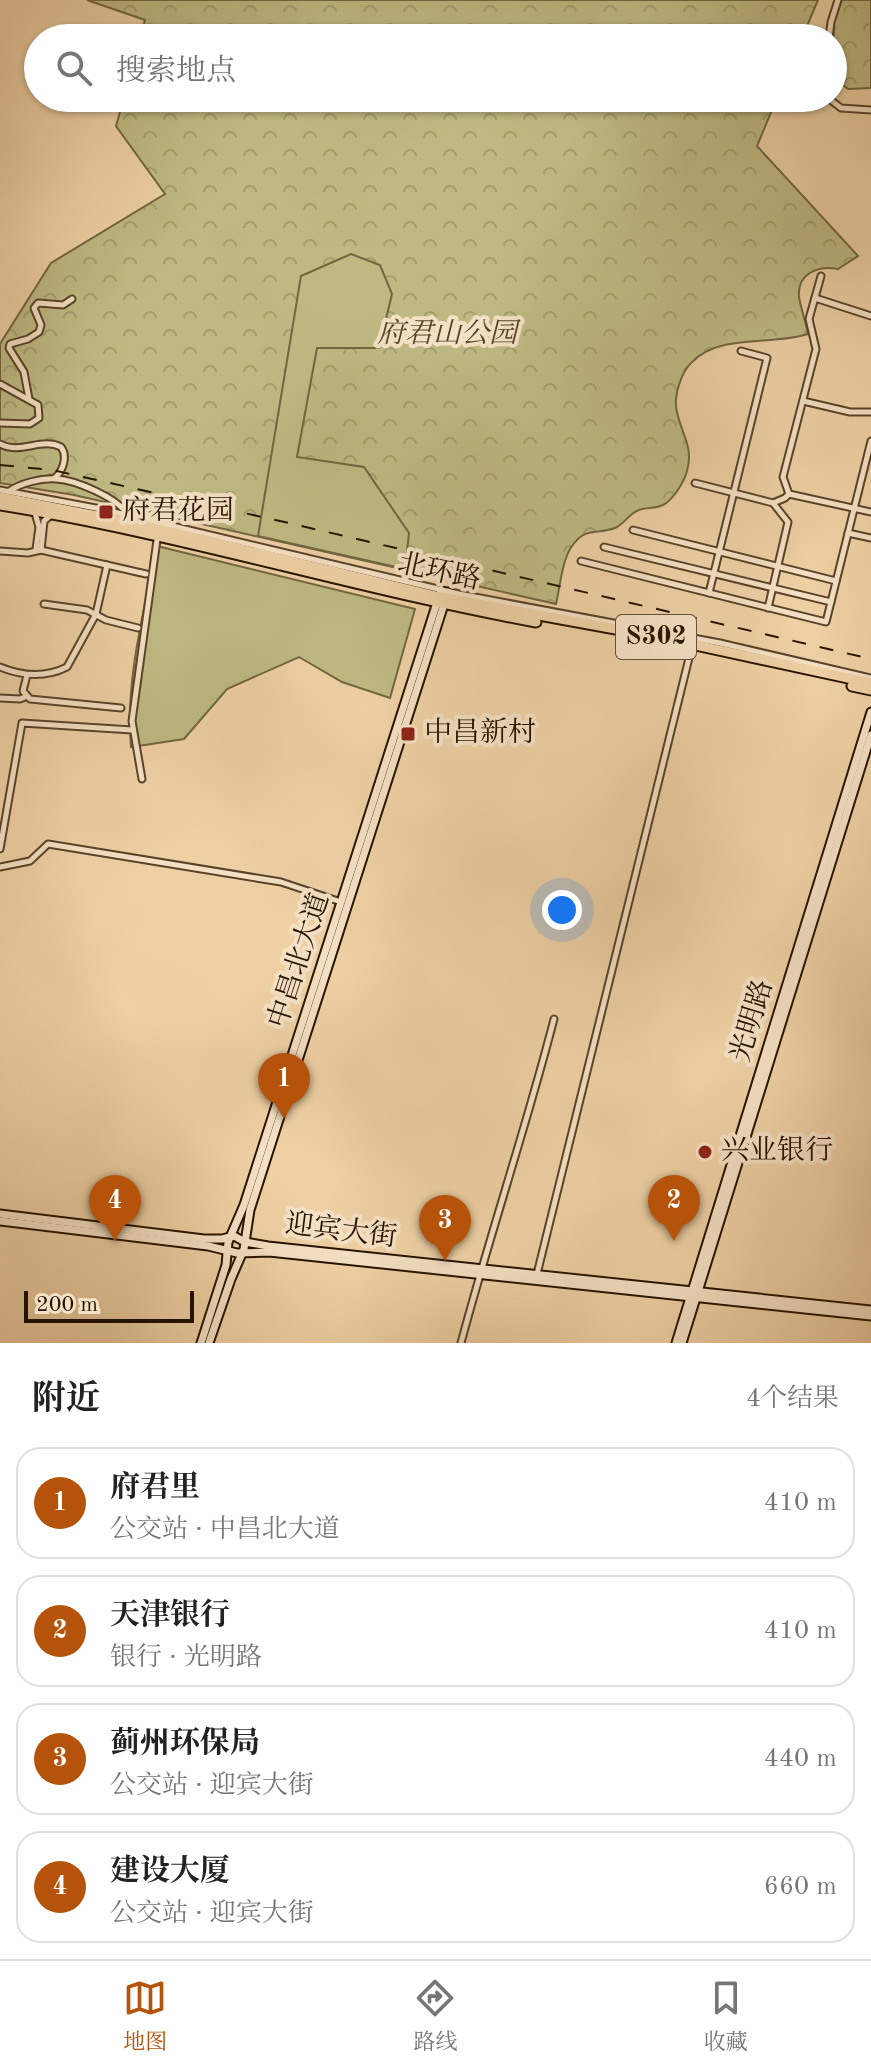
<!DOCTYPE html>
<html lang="zh">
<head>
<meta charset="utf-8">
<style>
  :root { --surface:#fff; --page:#f6f6f6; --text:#222; --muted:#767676; --line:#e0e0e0; --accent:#b45309 }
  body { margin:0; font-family:"Old Standard TT","Noto Serif SC",serif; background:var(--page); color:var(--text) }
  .scale { position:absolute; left:24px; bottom:20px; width:170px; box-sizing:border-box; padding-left:8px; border:4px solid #271400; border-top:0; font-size:22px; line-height:28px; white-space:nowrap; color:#271400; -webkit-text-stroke:6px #f4e0c4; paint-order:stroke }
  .you { position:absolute; left:562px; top:910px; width:28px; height:28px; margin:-20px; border:6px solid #fff; border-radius:50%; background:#1a73e8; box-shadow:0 0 0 12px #1a73e833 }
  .badge { display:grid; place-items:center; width:52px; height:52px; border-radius:50%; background:var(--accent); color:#fff; font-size:26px; font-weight:700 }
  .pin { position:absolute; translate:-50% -66px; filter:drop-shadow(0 2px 4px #0008) }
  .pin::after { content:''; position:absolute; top:42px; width:28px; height:24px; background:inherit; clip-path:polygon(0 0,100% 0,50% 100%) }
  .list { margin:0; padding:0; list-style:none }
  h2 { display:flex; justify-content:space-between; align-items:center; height:104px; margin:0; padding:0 32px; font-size:34px }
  h2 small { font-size:26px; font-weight:400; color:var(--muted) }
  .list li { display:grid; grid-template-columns:52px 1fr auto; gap:24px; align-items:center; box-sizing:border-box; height:112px; margin:0 16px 16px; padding:0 16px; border:2px solid var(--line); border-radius:24px }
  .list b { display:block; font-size:30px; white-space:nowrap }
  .list p { margin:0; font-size:26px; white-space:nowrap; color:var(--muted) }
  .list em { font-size:26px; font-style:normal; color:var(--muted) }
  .icon { flex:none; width:44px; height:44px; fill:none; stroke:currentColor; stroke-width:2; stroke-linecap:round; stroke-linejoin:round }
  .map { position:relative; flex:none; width:871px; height:1343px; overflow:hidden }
  .search { position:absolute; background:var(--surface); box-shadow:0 2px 6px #0004; left:24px; right:24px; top:24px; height:88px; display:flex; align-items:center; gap:20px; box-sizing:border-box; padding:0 28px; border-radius:44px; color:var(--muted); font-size:30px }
  .sheet { height:616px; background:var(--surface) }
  nav { display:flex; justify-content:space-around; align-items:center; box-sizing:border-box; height:112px; border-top:2px solid var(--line); background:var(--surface); font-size:22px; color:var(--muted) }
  nav a { display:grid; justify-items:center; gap:4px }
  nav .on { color:var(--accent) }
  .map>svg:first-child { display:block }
  .forest { fill:url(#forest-crowns); stroke:#726641; stroke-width:2 }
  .green { fill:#beb982; stroke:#726641; stroke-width:2 }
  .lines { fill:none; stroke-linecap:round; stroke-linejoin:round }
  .street-casing { stroke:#594329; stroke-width:9 }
  .secondary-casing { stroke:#271400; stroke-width:11 }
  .highway-casing { stroke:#271400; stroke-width:13 }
  .street { stroke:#f4e0c4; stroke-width:5 }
  .secondary { stroke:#f4e0c4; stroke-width:7 }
  .highway { stroke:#eed0a4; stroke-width:9 }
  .rail { stroke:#271400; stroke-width:2; stroke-dasharray:14 14; stroke-linecap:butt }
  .poi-dot { fill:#8f2418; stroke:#f4e0c4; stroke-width:3 }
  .labels { text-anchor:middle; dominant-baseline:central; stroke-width:8; stroke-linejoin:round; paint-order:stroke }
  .shield { fill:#f4e0c4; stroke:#64513b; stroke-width:2 }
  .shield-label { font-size:26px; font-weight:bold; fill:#271400 }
  .park-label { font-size:28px; font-style:italic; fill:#544627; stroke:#f4e0c4 }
  .poi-label { font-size:28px; fill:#271400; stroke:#f4e0c4; text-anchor:start }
  .street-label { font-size:28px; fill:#271400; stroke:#f4e0c4 }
</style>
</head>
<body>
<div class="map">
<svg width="871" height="1343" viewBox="0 0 871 1343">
  <defs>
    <pattern id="forest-crowns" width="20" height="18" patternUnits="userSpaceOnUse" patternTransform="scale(2)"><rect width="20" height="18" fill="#beb982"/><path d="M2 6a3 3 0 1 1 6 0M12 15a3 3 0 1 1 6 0" fill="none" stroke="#a39e6e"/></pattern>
  </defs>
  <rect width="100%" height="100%" fill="#eed0a4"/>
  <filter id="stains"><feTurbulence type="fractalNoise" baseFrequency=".0025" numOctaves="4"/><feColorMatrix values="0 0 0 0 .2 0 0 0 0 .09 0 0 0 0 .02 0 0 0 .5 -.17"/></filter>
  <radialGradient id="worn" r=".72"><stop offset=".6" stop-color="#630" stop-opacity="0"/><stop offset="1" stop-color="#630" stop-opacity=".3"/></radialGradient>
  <g class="forest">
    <polygon points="87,0 818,0 802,38 140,38 145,20"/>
    <polygon points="842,0 871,0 871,88 848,89 833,77 834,23"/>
    <path d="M124,98H777L757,146L858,256L838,269C819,265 797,273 799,297C801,309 806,322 808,334C772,346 721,333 692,362C681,372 673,397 677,412C681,433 694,447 687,471C684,482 673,500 663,505C655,509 646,507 639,510C629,513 624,525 615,528C597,535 586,526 572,546C562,560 560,587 556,604L74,495L0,483V344L51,263L165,194L116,126Z"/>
  </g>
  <g class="green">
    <polygon points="351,254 380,265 392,294 379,348 317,348 297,457 364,467 409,533 405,569 258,536 301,276"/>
    <path d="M157,546L415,609L390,698L342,682L299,657L227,689L184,739L131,747C125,680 144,612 157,546Z"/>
  </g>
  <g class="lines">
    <defs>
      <g id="street">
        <polyline points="829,38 831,22 838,0"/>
        <polyline points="828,98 841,108 871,110"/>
        <polyline points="821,276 809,319 816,349 783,477 789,494 871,512"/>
        <polyline points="815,298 871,316"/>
        <polyline points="0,384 38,405 39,418 30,424 0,423"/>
        <polyline points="29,399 24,372 9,348 10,344 28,339 39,332 41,325 34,308 38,303 63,305 72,299"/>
        <polyline points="803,401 850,412 871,412"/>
        <path d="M0,444C21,455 41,437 61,447C68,456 63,471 55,478"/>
        <polyline points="695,483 773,503 785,498 789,494"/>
        <polyline points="0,490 101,509 459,594 720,643 871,678"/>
        <path d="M8,492C20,483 41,478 56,479C76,480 118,498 128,515"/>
        <polyline points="35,513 39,527 36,549"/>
        <polyline points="633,530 836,581"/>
        <polyline points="848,533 871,538"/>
        <polyline points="604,547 831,602"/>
        <polyline points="41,550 44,521 51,515"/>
        <polyline points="0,551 28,553 41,550 146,574"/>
        <polyline points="581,561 826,622 871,441"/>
        <polyline points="709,593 767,358 741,351"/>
        <polyline points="44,604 87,610 106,620 138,628"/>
        <polyline points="768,608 788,522 773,503"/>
        <path d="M0,667C22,676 45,678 67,667L96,614L107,565"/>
        <polyline points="27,675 23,691 30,699 121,708"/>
        <polyline points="0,698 20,699 25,697"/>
        <polyline points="142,779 132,721 157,540"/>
        <polyline points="0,849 22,723 132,730"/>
        <polyline points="0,867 30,861 48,844 281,882 341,902"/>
        <polyline points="537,1274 691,650"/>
        <path d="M461,1343C490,1234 526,1128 554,1019"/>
      </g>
      <g id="secondary">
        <polyline points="0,1214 204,1239 222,1239 234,1236 245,1242 268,1246 871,1310"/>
        <polyline points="0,1221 208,1246 237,1253 269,1252 871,1316"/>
        <polyline points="201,1343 226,1265 228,1242 244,1205 441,590"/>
        <polyline points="209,1343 231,1279 244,1249 250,1210 448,592"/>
        <polyline points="676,1343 871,712"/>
        <polyline points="682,1343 871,735"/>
      </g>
      <g id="highway">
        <polyline points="0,497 133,523 440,597 654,636 871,683"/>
        <path d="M0,505C181,534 356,589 536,622"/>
        <polyline points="852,686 871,690"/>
      </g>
    </defs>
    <use href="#street" class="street-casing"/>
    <use href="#secondary" class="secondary-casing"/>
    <use href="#highway" class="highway-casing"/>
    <use href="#street" class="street"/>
    <use href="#secondary" class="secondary"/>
    <use href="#highway" class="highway"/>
    <polyline class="rail" points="0,465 52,470 280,521 871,659"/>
  </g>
  <g class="poi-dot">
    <rect x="98" y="504" width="16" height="16" rx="4"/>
    <rect x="400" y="726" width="16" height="16" rx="4"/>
    <circle cx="705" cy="1152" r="8"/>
  </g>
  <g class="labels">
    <rect class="shield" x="616" y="615" width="80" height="44" rx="6"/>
    <g class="shield-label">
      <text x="656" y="637">S302</text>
    </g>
    <g class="park-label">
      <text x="447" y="335">府君山公园</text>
    </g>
    <g class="poi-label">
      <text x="122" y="512">府君花园</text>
      <text x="424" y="734">中昌新村</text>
      <text x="721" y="1152">兴业银行</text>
    </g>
    <g class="street-label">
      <text transform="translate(439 573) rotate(12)">北环路</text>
      <text transform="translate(300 961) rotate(-72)">中昌北大道</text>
      <text transform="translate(753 1021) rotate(-73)">光明路</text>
      <text transform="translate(341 1232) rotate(7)">迎宾大街</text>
    </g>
  </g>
  <rect width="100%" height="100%" filter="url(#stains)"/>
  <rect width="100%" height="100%" fill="url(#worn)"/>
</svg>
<div class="scale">200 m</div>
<div class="you"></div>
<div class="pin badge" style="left:284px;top:1119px">1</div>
<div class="pin badge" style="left:674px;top:1241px">2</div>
<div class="pin badge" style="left:445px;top:1261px">3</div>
<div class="pin badge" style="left:115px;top:1241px">4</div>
<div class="search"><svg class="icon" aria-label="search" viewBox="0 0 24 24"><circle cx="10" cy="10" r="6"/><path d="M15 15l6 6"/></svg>搜索地点</div>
</div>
<section class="sheet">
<h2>附近<small>4个结果</small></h2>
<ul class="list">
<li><span class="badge">1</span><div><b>府君里</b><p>公交站 · 中昌北大道</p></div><em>410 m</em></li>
<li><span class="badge">2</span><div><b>天津银行</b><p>银行 · 光明路</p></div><em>410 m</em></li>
<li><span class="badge">3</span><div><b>蓟州环保局</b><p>公交站 · 迎宾大街</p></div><em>440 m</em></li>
<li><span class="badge">4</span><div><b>建设大厦</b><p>公交站 · 迎宾大街</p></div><em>660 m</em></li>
</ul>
</section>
<nav>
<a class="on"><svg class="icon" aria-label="map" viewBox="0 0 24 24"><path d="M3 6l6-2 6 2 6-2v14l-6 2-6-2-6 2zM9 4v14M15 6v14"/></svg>地图</a>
<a><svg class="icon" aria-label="directions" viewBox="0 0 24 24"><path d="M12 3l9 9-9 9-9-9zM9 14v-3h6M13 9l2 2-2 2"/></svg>路线</a>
<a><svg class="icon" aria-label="saved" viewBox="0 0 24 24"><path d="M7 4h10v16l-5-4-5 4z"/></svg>收藏</a>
</nav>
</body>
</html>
